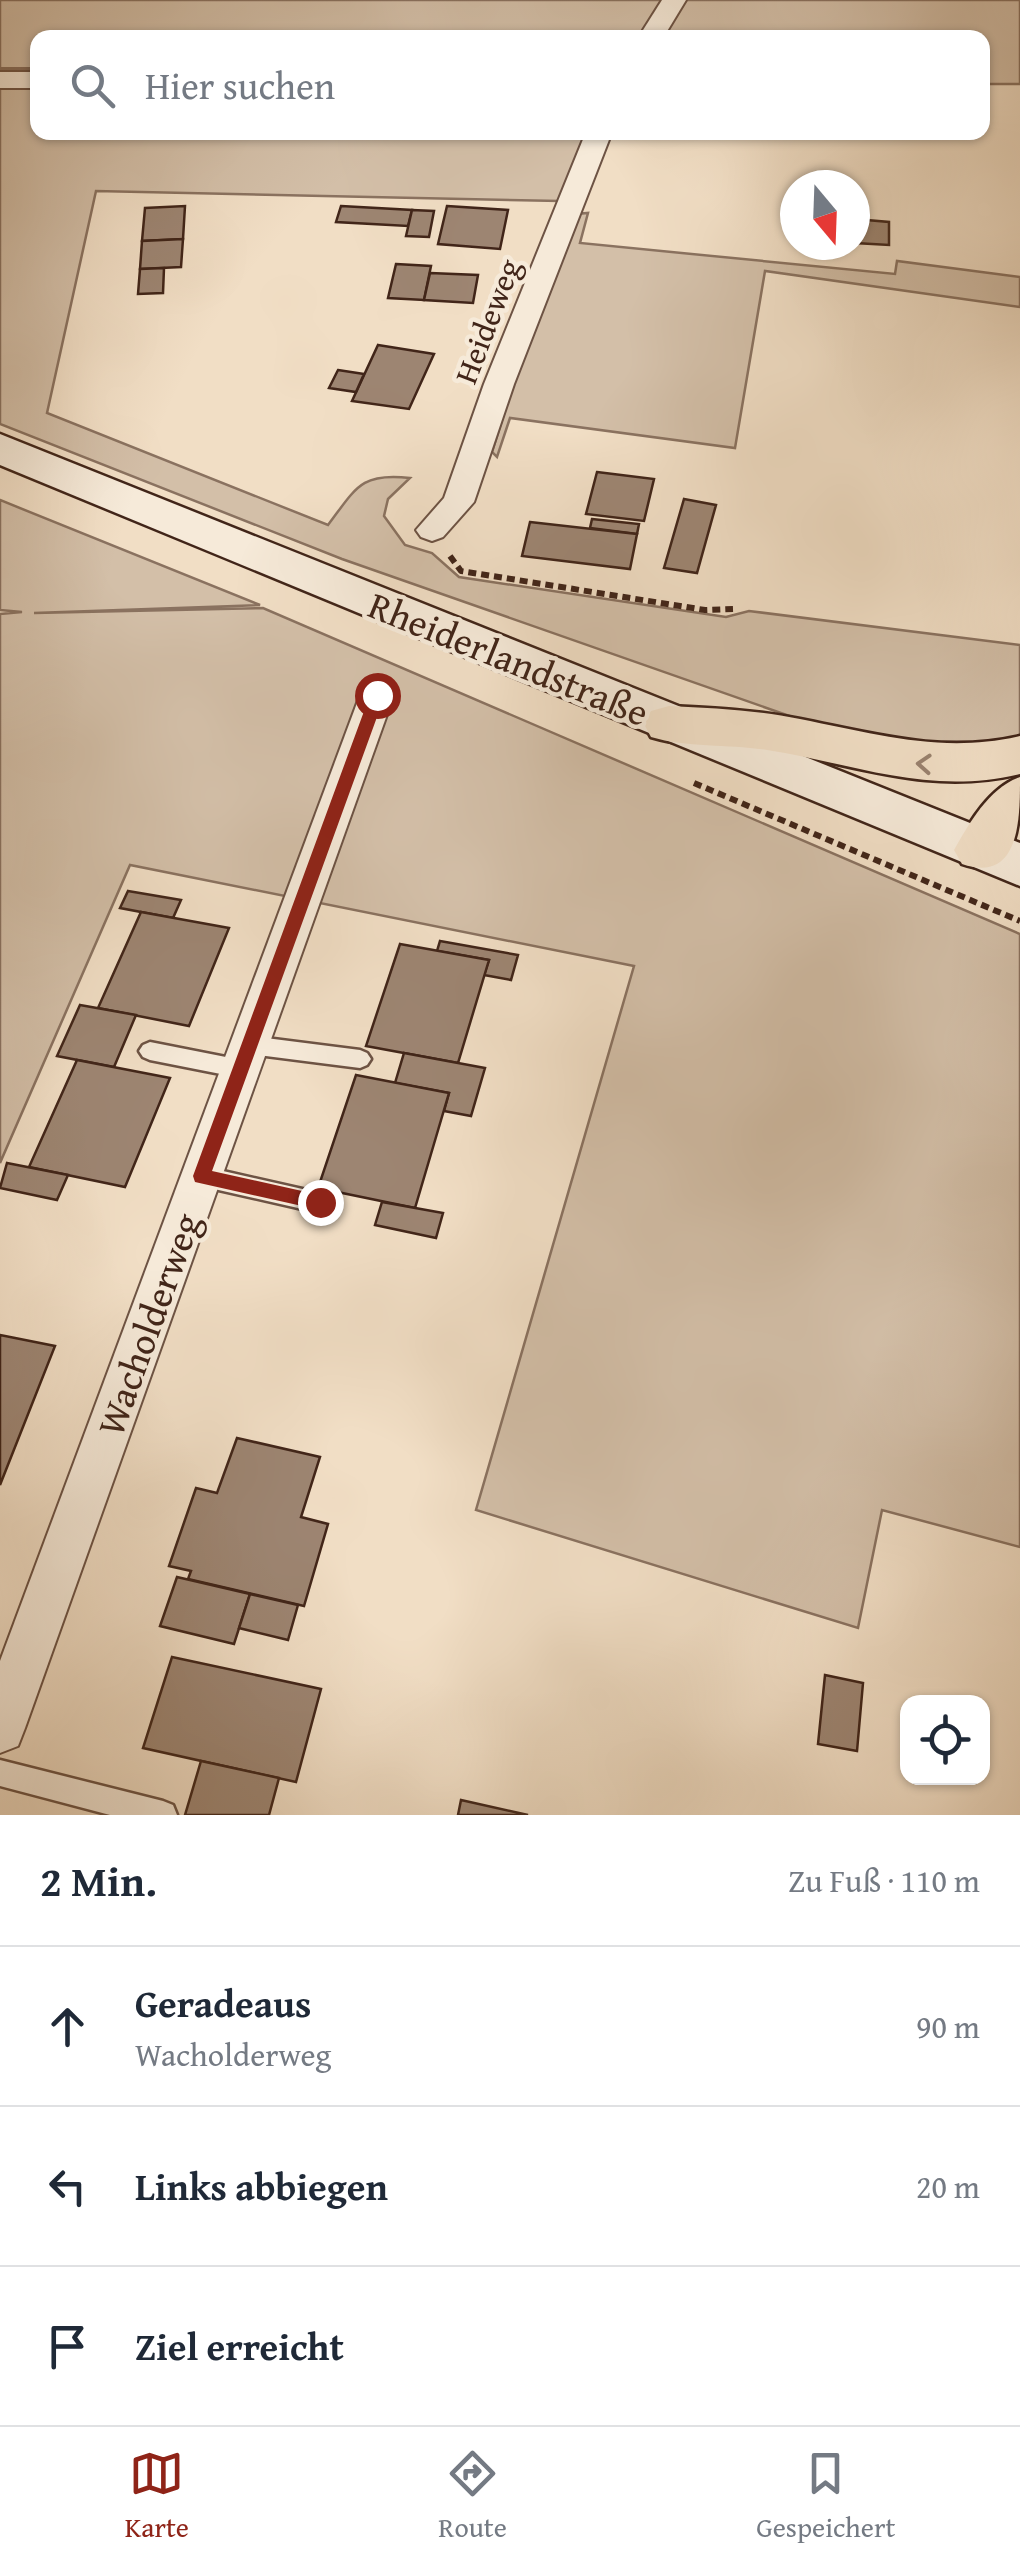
<!DOCTYPE html>
<html lang="de">
<head>
<meta charset="utf-8">
<style>
  :root { --surface:#fff; --page:#f6f6f7; --text:#1f2937; --muted:#747a83; --line:#e0e1e3; --accent:#8f2418 }
  body { margin:0; font-family:"Gentium Book Plus",serif; background:var(--page); color:var(--text) }
  .controls { position:absolute; right:30px; bottom:30px; display:grid; overflow:hidden; border-radius:20px; box-shadow:0 2px 8px #0004 }
  .controls button { width:90px; height:90px; display:grid; place-items:center; padding:0; border:0; border-bottom:2px solid var(--line); background:var(--surface); color:var(--text); font:50px sans-serif }
  .compass { position:absolute; left:780px; top:170px; width:90px; height:90px; border-radius:50%; background:var(--surface); box-shadow:0 2px 8px #0004; rotate:161deg }
  .stop { position:absolute; width:30px; height:30px; margin:-22px; border:8px solid #8f2418; border-radius:50%; background:#fff }
  .stop.end { background:#8f2418; border-color:#fff; box-shadow:0 2px 10px #0008 }
  .list { margin:0; padding:0; list-style:none }
  h2 { display:flex; justify-content:space-between; align-items:center; height:130px; margin:0; padding:0 40px; font-size:42px }
  h2 small { font-size:32px; font-weight:400; color:var(--muted) }
  .list li { display:grid; grid-template-columns:65px 1fr auto; gap:30px; align-items:center; box-sizing:border-box; height:160px; padding:0 40px; border-top:2px solid var(--line) }
  .list b { display:block; font-size:38px; white-space:nowrap }
  .list p { margin:0; font-size:32px; white-space:nowrap; color:var(--muted) }
  .list em { font-size:32px; font-style:normal; color:var(--muted) }
  .icon { flex:none; width:55px; height:55px; fill:none; stroke:currentColor; stroke-width:2; stroke-linecap:round; stroke-linejoin:round }
  .map { position:relative; flex:none; width:1020px; height:1815px; overflow:hidden }
  .search { position:absolute; background:var(--surface); box-shadow:0 2px 8px #0004; left:30px; right:30px; top:30px; height:110px; display:flex; align-items:center; gap:25px; box-sizing:border-box; padding:0 35px; border-radius:20px; color:var(--muted); font-size:38px }
  .sheet { height:610px; background:var(--surface) }
  nav { display:flex; justify-content:space-around; align-items:center; box-sizing:border-box; height:140px; border-top:2px solid var(--line); background:var(--surface); font-size:28px; color:var(--muted) }
  nav a { display:grid; justify-items:center; gap:5px }
  nav .on { color:var(--accent) }
  .map>svg:first-child { display:block }
  .green { fill:#d3bfa8; stroke:#8a7260; stroke-width:2.5 }
  .lines { fill:none; stroke-linecap:round; stroke-linejoin:round }
  .stream { fill:#876e5d; fill-rule:evenodd }
  .building { fill:#9d8572; stroke:#412519; stroke-width:2.5 }
  .lane-casing { stroke:#6d5344; stroke-width:5 }
  .street-casing { stroke:#6d5344; stroke-width:4 }
  .secondary-casing { stroke:#412519; stroke-width:5 }
  .primary-casing { stroke:#412519; stroke-width:5 }
  .path { stroke:#412519; stroke-width:6; stroke-dasharray:8 5; stroke-linecap:butt }
  .lane { fill:#f6ead9; fill-rule:evenodd }
  .street { fill:#f6ead9; fill-rule:evenodd }
  .secondary { fill:#f6ead9; fill-rule:evenodd }
  .primary { fill:#f1dec5; fill-rule:evenodd }
  .oneway { stroke:#99826f }
  .route { fill:#8f2418 }
  .labels { text-anchor:middle; dominant-baseline:central; stroke-width:9; stroke-linejoin:round; paint-order:stroke }
  .far-street-label { font-size:32px; fill:#412519; stroke:#f6ead9 }
  .street-label { font-size:38px; fill:#412519; stroke:#f6ead9 }
</style>
</head>
<body>
<div class="map">
<svg width="1020" height="1815" viewBox="0 0 1020 1815">
  <rect width="100%" height="100%" fill="#f1dec5"/>
  <filter id="stains"><feTurbulence type="fractalNoise" baseFrequency=".002" numOctaves="4"/><feColorMatrix values="0 0 0 0 .2 0 0 0 0 .09 0 0 0 0 .02 0 0 0 .5 -.17"/></filter>
  <radialGradient id="worn" r=".72"><stop offset=".6" stop-color="#630" stop-opacity="0"/><stop offset="1" stop-color="#630" stop-opacity=".3"/></radialGradient>
  <g class="green">
    <polygon points="0,0 663,0 640,37 38,38 37,76 0,76"/>
    <polygon points="683,0 1020,0 1020,84 983,84 982,38 659,38"/>
    <path d="M0,83H37L38,132L590,133L560,201L96,191L47,413L328,525C356,488 361,472 410,478L388,499L384,516L405,545L432,553L459,577L726,617L749,611L1020,645V742L898,754L342,559L0,424Z"/>
    <polygon points="588,213 580,243 895,274 897,261 1020,277 1020,307 765,271 735,448 510,418 497,457 492,452 533,322 576,214"/>
    <polygon points="0,500 260,605 34,613 263,608 1020,934 1020,1547 882,1510 858,1628 476,1510 634,966 130,865 0,1163 0,614 22,612 0,610"/>
  </g>
  <g class="lines">
    <rect class="stream" x="0" y="67" width="38" height="6"/>
  </g>
  <g class="building">
    <polygon points="185,206 183,239 142,241 145,208"/>
    <polygon points="341,206 412,210 408,226 336,222"/>
    <polygon points="447,206 508,210 500,249 438,244"/>
    <polygon points="412,210 434,211 429,237 406,236"/>
    <polygon points="855,219 889,222 889,245 855,243"/>
    <polygon points="183,239 181,267 140,269 142,241"/>
    <polygon points="396,264 431,266 424,300 388,298"/>
    <polygon points="164,268 163,293 138,294 140,269"/>
    <polygon points="430,273 478,275 473,303 424,300"/>
    <polygon points="378,345 434,354 409,409 352,401"/>
    <polygon points="338,370 364,374 356,392 329,388"/>
    <polygon points="597,472 654,479 644,521 586,514"/>
    <polygon points="684,499 716,505 697,573 664,568"/>
    <polygon points="592,519 639,524 637,534 590,528"/>
    <polygon points="530,522 637,534 630,569 522,556"/>
    <polygon points="128,891 181,900 173,918 120,908"/>
    <polygon points="141,912 229,928 189,1026 98,1008"/>
    <polygon points="440,941 518,955 511,980 484,975 489,960 437,951"/>
    <polygon points="400,944 489,960 458,1063 366,1046"/>
    <polygon points="80,1005 136,1015 114,1067 57,1056"/>
    <polygon points="404,1053 485,1068 471,1116 444,1111 449,1093 395,1083"/>
    <polygon points="77,1060 170,1078 125,1187 29,1167"/>
    <polygon points="356,1075 449,1093 415,1208 318,1188"/>
    <polygon points="7,1163 68,1175 57,1200 0,1188"/>
    <polygon points="382,1202 443,1213 436,1238 375,1225"/>
    <polygon points="0,1335 55,1346 0,1485"/>
    <polygon points="237,1438 320,1457 301,1517 328,1524 304,1606 188,1579 191,1571 169,1566 196,1488 217,1493"/>
    <polygon points="177,1577 250,1594 234,1644 160,1626"/>
    <polygon points="250,1594 298,1605 288,1640 239,1628"/>
    <polygon points="172,1657 321,1689 296,1782 143,1748"/>
    <polygon points="825,1675 863,1683 857,1751 818,1744"/>
    <polygon points="201,1761 279,1778 269,1815 185,1815"/>
    <polygon points="461,1800 528,1815 458,1815"/>
  </g>
  <g class="lines">
    <defs>
      <g id="lane">
        <polygon points="250,1036 360,1050 367,1053 371,1059 367,1065 360,1068 250,1054 243,1051 239,1045 243,1039"/>
        <polygon points="150,1042 241,1060 249,1063 252,1069 249,1075 241,1078 150,1060 143,1057 139,1051 143,1045"/>
        <polygon points="201,1166 320,1193 328,1196 331,1203 328,1210 320,1213 201,1186 193,1183 190,1176 193,1169"/>
        <polygon points="0,1760 163,1801 173,1805 177,1815 110,1815 0,1786"/>
      </g>
      <g id="street">
        <polygon points="662,0 686,0 663,38 638,38"/>
        <rect x="0" y="72" width="38" height="16"/>
        <polygon points="586,132 612,132 514,384 474,502 443,537 432,541 421,537 416,530 444,498 484,384"/>
        <polygon points="377,683 389,686 394,695 25,1728 18,1746 0,1753 0,1661 360,695 365,686"/>
      </g>
      <polygon id="secondary" points="0,434 1020,843 1020,886 0,465"/>
      <g id="primary">
        <path d="M669,706C713,708 756,710 800,719C876,734 943,754 1020,736V774C928,796 856,764 767,750C729,744 688,748 651,737L644,724L651,711Z"/>
        <path d="M1020,777C1020,819 1020,884 962,864L954,850C969,823 990,787 1020,777Z"/>
      </g>
    </defs>
    <use href="#lane" class="lane-casing"/>
    <use href="#street" class="street-casing"/>
    <use href="#secondary" class="secondary-casing"/>
    <use href="#primary" class="primary-casing"/>
    <g class="path">
      <polyline points="450,556 461,571 705,610 733,609"/>
      <polyline points="694,783 1020,921"/>
    </g>
    <use href="#lane" class="lane"/>
    <use href="#street" class="street"/>
    <use href="#secondary" class="secondary"/>
    <use href="#primary" class="primary"/>
  </g>
  <defs><path id="oneway-chevron" d="M-2-3.5L2.5 0L-2 3.5" fill="none" stroke-width="1.6" stroke-linecap="round" stroke-linejoin="round" transform="scale(2.5)"/></defs>
  <use class="oneway" href="#oneway-chevron" transform="translate(924 764) rotate(-176)"/>
  <polygon class="route" points="377,690 385,695 212,1171 320,1195 329,1202 320,1210 195,1182 193,1176 370,695"/>
  <g class="labels">
    <g class="far-street-label">
      <text transform="translate(487 321) rotate(-69)">Heideweg</text>
    </g>
    <g class="street-label">
      <text transform="translate(509 658) rotate(22)">Rheiderlandstraße</text>
      <text transform="translate(148 1324) rotate(-70)">Wacholderweg</text>
    </g>
  </g>
  <rect width="100%" height="100%" filter="url(#stains)"/>
  <rect width="100%" height="100%" fill="url(#worn)"/>
</svg>
<div class="controls">
<button><svg class="icon" aria-label="locate" viewBox="0 0 24 24"><circle cx="12" cy="12" r="6"/><path d="M12 2v4M12 18v4M2 12h4M18 12h4"/></svg></button>
</div>
<svg class="compass" viewBox="-18 -18 36 36"><path d="M0-13l5 13h-10z" fill="#e53935"/><path d="M0 13l5-13h-10z" fill="#747a83"/></svg>
<div class="stop" style="left:377px;top:695px"></div>
<div class="stop end" style="left:320px;top:1202px"></div>
<div class="search"><svg class="icon" aria-label="search" viewBox="0 0 24 24"><circle cx="10" cy="10" r="6"/><path d="M15 15l6 6"/></svg>Hier suchen</div>
</div>
<section class="sheet">
<h2>2 Min.<small>Zu Fuß · 110 m</small></h2>
<ul class="list">
<li><svg class="icon" aria-label="ahead" viewBox="0 0 24 24"><path d="M12 20V5M6 11l6-6 6 6"/></svg><div><b>Geradeaus</b><p>Wacholderweg</p></div><em>90 m</em></li>
<li><svg class="icon" aria-label="left" viewBox="0 0 24 24"><path d="M17 20v-9H6M10 6l-5 5 5 5"/></svg><div><b>Links abbiegen</b></div><em>20 m</em></li>
<li><svg class="icon" aria-label="arrive" viewBox="0 0 24 24"><path d="M6 21V4h12l-3 4 3 4H6"/></svg><div><b>Ziel erreicht</b></div></li>
</ul>
</section>
<nav>
<a class="on"><svg class="icon" aria-label="map" viewBox="0 0 24 24"><path d="M3 6l6-2 6 2 6-2v14l-6 2-6-2-6 2zM9 4v14M15 6v14"/></svg>Karte</a>
<a><svg class="icon" aria-label="directions" viewBox="0 0 24 24"><path d="M12 3l9 9-9 9-9-9zM9 14v-3h6M13 9l2 2-2 2"/></svg>Route</a>
<a><svg class="icon" aria-label="saved" viewBox="0 0 24 24"><path d="M7 4h10v16l-5-4-5 4z"/></svg>Gespeichert</a>
</nav>
</body>
</html>
